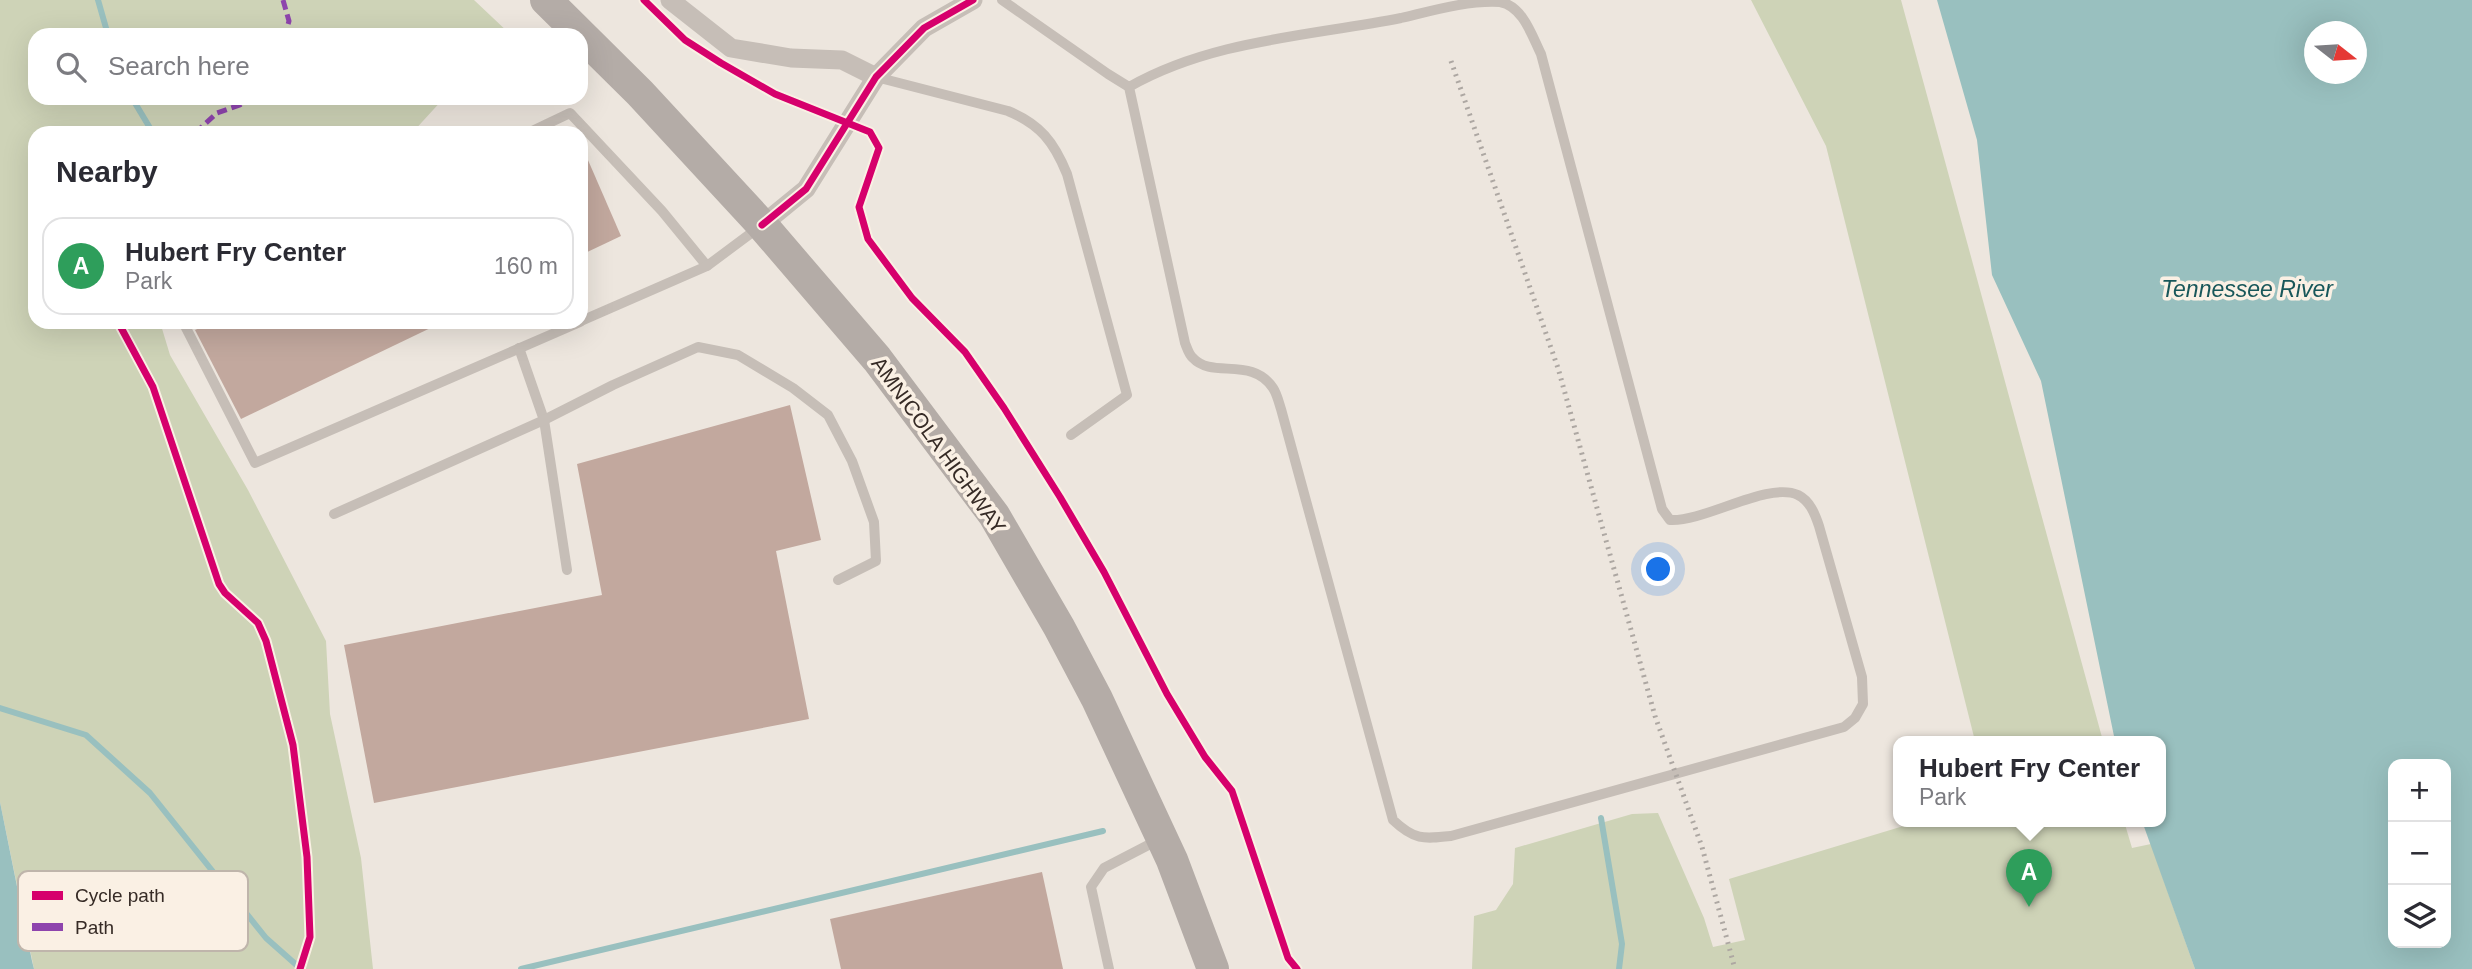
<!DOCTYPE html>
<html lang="en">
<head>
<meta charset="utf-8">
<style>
  :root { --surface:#fff; --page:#f2f2f3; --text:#2b2b33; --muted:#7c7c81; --line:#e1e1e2; --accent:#766c66 }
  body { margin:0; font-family:Arial,sans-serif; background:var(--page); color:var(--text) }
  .controls { position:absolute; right:21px; bottom:21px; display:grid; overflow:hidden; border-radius:14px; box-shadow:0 7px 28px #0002 }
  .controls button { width:63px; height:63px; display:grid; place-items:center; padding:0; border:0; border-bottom:2px solid var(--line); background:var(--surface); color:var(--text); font:35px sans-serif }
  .compass { position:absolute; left:2304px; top:21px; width:63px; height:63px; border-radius:50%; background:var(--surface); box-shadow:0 7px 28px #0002; rotate:107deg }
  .you { position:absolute; left:1659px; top:570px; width:24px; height:24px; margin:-18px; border:5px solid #fff; border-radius:50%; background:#1a73e8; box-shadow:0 0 0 10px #1a73e833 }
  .badge { display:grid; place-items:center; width:46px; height:46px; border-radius:50%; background:var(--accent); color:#fff; font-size:23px; font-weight:700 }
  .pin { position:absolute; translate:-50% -58px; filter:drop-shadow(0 2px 4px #0008) }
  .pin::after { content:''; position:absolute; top:37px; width:24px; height:21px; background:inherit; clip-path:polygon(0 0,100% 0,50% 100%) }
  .popup { position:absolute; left:1893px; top:736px; width:273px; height:91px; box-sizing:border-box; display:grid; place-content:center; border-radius:14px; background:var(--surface); filter:drop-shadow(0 2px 5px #0005); font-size:23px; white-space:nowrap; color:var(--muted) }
  .popup b { font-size:26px; color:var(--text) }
  .popup::after { content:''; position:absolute; left:50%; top:100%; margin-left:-14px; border:14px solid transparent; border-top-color:var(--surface) }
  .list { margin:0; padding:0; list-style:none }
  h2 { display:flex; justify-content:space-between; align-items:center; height:91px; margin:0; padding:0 28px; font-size:30px }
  h2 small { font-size:23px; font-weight:400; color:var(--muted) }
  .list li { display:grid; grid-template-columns:46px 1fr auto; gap:21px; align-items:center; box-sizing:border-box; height:98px; margin:0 14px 14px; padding:0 14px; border:2px solid var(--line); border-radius:21px }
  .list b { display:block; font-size:26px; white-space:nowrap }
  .list p { margin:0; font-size:23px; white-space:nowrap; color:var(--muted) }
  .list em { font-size:23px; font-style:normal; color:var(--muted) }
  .icon { flex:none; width:38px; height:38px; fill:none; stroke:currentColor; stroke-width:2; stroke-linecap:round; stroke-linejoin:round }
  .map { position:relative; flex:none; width:2472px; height:969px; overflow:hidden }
  .search { position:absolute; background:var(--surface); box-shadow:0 7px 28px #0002; left:28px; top:28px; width:560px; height:77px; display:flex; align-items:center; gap:18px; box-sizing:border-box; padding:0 24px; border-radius:21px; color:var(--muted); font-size:26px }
  .panel { position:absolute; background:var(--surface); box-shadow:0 7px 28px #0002; left:28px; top:126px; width:560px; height:203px; border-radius:21px }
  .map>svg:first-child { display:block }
  .green { fill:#ced3b7 }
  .water { fill:#99c0bf; fill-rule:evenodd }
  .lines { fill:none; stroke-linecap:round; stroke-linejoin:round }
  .stream { stroke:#99c0bf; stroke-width:6 }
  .building { fill:#c2a89e }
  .service { stroke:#c6beb7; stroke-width:10 }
  .minor { stroke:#c6beb7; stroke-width:19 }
  .primary { stroke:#b4aca7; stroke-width:32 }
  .rail { stroke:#ada7a2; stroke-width:5; stroke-dasharray:2 5; stroke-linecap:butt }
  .quiet { stroke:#8e44ad; stroke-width:5; stroke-dasharray:10 5; stroke-linecap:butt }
  .cycleway-casing { stroke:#faf0e4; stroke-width:11 }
  .cycleway { stroke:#d6006c; stroke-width:7 }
  .labels { text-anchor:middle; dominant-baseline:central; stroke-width:7; stroke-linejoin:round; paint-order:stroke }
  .street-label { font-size:21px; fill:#362b26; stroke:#faf0e4 }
  .water-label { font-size:23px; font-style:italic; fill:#18575a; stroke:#faf0e4 }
  .key { fill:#faf0e4; stroke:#bfb5ab; stroke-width:2 }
  .key-label { font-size:19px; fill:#362b26 }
</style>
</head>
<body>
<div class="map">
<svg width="2472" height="969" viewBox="0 0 2472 969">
  <rect width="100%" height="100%" fill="#ede6de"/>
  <g class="green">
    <polygon points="0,0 474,0 511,35 35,35 35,98 444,98 412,133 35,133 35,322 160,322 170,355 248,490 326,641 330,714 361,858 373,969 34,969 0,802"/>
    <polygon points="1751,0 1901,0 2103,741 1975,741 1826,146"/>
    <polygon points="1658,813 1704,918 1713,947 1745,940 1729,879 1920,821 2124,821 2132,848 2151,844 2195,969 1472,969 1474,916 1496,910 1513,884 1515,848 1632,814"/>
  </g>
  <g class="water">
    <path d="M1937,0H2472V969H2195L2142,821H2160V741H2115L2041,381L1992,275L1977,140ZM2314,32H2356V74H2314ZM2393,764H2446V943H2393Z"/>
    <polygon points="0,802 32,961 34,969 0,969"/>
  </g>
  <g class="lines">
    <g class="stream">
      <polyline points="98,0 108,35"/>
      <polyline points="132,98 153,133"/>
      <polyline points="0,708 86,735 150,793 266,938 301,969"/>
      <polyline points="1601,818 1622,944 1619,969"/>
      <polyline points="521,969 1103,831"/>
    </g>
  </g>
  <g class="building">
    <polygon points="581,144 621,236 581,255"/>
    <polygon points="213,322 443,322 241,419 195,330"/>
    <polygon points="790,405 821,540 776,551 809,719 374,803 344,645 602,595 577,464"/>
    <polygon points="1042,872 1063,969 841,969 830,919"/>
  </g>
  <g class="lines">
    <g class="service">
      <path d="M1002,0L1108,74L1129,87L1185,343C1187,348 1189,355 1193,358C1212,379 1252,356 1273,388C1277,394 1279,403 1281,409L1393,820C1414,840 1423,839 1451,836L1844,727L1855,718L1863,704L1862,677L1819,526C1815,514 1810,501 1798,495C1768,481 1705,522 1670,520L1662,509L1541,54C1532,36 1523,6 1500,2C1468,0 1431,11 1401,18C1310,36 1211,40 1129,87"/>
      <path d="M876,77L1008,111C1040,124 1054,142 1067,174L1127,395L1071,435"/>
      <polyline points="528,133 570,113 662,211 707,266"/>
      <polyline points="581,321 707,266 758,228"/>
      <polyline points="183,322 255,463 580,322"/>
      <polyline points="519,348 544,420 567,570"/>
      <polyline points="334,514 544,420 613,385 698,347 738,355 793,388 828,415 852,461 874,522 876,561 838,580"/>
      <polyline points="1109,969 1091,887 1104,868 1158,840"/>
    </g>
    <g class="minor">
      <polyline points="670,0 731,48 791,58 842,60 876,77"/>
      <polyline points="762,225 806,189 876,77 924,28 973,0"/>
    </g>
    <polyline class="primary" points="546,0 640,93 762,225 877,359 994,515 1059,627 1097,699 1172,860 1213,969"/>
    <polyline class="rail" points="1451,61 1558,368 1655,716 1702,847 1735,969"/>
    <g class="quiet">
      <polyline points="283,0 289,21 285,35"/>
      <polyline points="195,133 217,113 240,105 247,98"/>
    </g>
    <defs>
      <g id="cycleway">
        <polyline points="644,0 685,40 721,63 775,94 870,132 879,148 859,207 868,239 912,298 965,352 1004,408 1060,497 1104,572 1167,694 1205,757 1232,791 1288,958 1297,969"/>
        <polyline points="762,225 806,189 876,77 924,28 973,0"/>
        <polyline points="118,322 153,387 219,584 225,593 258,623 266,641 293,745 307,857 310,937 300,969"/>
      </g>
    </defs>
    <use href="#cycleway" class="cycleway-casing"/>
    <use href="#cycleway" class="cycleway"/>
  </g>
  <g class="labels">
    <g class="street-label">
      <text transform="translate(939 445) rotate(54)">AMNICOLA HIGHWAY</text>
    </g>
    <g class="water-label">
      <text x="2247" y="289">Tennessee River</text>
    </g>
  </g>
  <rect x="18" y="871" width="230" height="80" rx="10" class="key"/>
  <rect x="32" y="891" width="31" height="9" fill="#d6006c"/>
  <rect x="32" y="923" width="31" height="8" fill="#8e44ad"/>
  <g class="key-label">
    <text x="75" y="902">Cycle path</text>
    <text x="75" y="934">Path</text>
  </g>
</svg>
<div class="controls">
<button>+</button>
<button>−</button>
<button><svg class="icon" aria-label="layers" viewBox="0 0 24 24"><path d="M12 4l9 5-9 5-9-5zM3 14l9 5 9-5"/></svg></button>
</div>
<svg class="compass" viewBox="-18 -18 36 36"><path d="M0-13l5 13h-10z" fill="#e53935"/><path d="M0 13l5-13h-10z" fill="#7c7c81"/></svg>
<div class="you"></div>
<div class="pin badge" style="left:2029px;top:907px;background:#2e9e5b">A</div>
<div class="popup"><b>Hubert Fry Center</b>Park</div>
<div class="search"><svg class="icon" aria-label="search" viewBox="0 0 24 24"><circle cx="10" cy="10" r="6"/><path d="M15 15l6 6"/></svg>Search here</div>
<section class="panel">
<h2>Nearby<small></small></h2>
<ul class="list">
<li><span class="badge" style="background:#2e9e5b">A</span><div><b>Hubert Fry Center</b><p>Park</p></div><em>160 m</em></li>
</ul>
</section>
</div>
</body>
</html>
